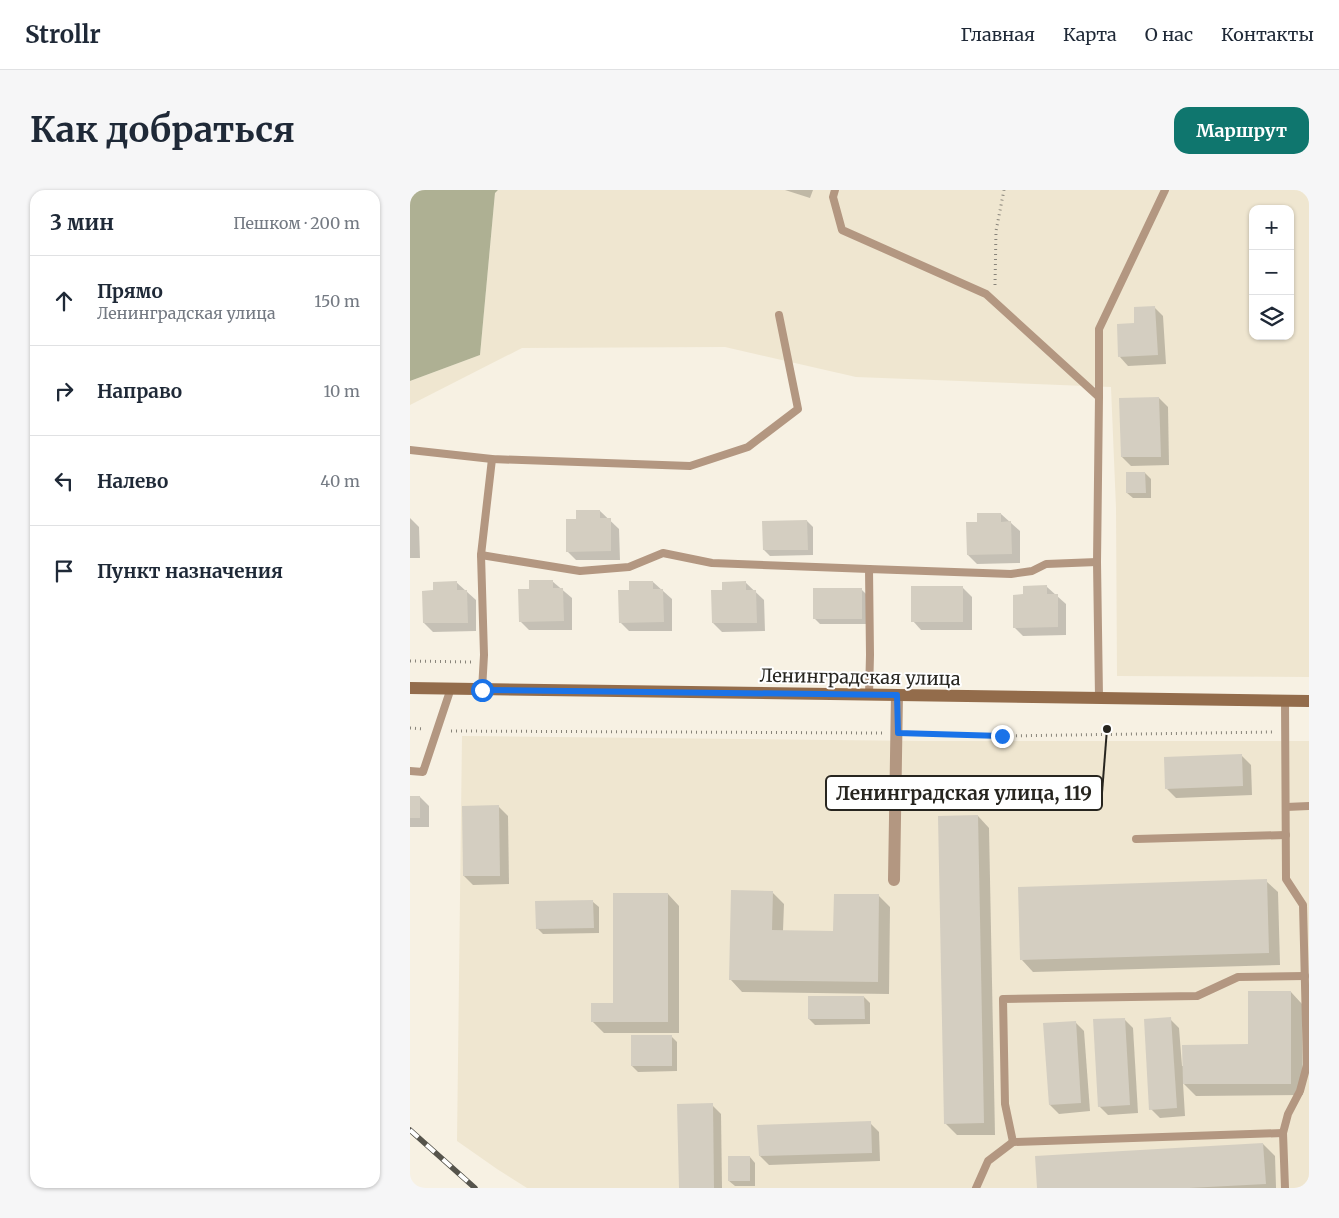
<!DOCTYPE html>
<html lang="ru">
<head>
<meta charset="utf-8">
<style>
  :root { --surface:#fff; --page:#f6f6f7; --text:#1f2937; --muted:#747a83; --line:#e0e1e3; --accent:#0f766e }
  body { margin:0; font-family:Merriweather,serif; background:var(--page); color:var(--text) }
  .controls { position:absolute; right:15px; top:15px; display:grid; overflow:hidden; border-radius:10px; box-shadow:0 1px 4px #0004 }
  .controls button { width:45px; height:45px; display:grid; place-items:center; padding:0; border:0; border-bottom:1px solid var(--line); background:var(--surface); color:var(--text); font:25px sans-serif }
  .stop { position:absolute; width:15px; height:15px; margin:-11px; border:4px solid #1a73e8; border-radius:50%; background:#fff }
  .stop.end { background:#1a73e8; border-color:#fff; box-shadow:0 1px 5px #0008 }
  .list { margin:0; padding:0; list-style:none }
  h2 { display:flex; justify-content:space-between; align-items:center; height:65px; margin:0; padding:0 20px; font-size:21px }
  h2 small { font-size:16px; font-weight:400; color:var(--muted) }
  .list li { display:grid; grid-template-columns:32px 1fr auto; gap:15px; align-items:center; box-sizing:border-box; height:90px; padding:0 20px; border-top:1px solid var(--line) }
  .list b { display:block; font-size:19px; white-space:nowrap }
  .list p { margin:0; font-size:16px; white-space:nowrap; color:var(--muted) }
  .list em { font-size:16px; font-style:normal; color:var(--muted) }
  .icon { flex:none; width:28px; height:28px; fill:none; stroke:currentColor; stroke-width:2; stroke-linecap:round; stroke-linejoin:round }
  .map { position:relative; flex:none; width:899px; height:998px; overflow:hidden; border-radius:15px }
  header { display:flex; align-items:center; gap:30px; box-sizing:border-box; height:70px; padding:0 25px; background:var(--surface); border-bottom:1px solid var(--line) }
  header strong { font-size:24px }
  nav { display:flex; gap:28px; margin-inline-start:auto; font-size:18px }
  .intro { display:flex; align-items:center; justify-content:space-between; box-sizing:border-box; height:120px; padding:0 30px }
  h1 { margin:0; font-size:35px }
  .button { padding:12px 22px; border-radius:15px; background:var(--accent); color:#fff; font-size:18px; font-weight:700 }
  main { display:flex; gap:30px; padding:0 30px }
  aside { flex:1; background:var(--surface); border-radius:15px; box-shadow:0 1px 4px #0004 }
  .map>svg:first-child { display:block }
  .built { fill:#efe6d0; fill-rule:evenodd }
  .forest { fill:#aeb093 }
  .shadow { fill:#0003 }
  .building { fill:#d4cec1 }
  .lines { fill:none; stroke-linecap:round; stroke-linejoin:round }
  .path { stroke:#88847a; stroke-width:3; stroke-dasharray:1 4; stroke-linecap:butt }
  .service { stroke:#b39781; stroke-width:8 }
  .minor { stroke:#b39781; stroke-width:12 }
  .secondary { stroke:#936c4b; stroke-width:12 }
  .rail-casing { stroke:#56544c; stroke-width:5.5 }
  .rail { stroke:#fff; stroke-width:4; stroke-dasharray:11; stroke-linecap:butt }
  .route { stroke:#1a73e8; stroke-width:6 }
  .labels { text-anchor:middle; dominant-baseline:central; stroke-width:4; stroke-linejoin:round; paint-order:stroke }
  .street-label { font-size:18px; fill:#27251f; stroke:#fff }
  .leader { fill:none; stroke:#27251f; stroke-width:2 }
  .callout-dot { fill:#27251f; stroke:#fff; stroke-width:2 }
  .callout { fill:#fff; stroke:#27251f; stroke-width:2 }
  .callout-label { font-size:19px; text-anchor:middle; font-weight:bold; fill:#27251f }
</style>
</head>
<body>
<header>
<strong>Strollr</strong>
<nav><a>Главная</a><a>Карта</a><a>О нас</a><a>Контакты</a></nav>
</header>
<div class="intro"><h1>Как добраться</h1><a class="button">Маршрут</a></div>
<main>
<aside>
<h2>3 мин<small>Пешком · 200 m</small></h2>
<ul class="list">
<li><svg class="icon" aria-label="ahead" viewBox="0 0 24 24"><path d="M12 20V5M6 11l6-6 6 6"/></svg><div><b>Прямо</b><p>Ленинградская улица</p></div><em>150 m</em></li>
<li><svg class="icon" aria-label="right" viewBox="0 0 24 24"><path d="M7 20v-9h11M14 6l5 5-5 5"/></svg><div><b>Направо</b></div><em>10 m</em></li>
<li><svg class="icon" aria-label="left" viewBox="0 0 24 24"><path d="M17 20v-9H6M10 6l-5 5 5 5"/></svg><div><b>Налево</b></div><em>40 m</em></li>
<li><svg class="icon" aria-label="arrive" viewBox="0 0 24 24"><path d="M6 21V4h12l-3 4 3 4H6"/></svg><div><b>Пункт назначения</b></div></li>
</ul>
</aside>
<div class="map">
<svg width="899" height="998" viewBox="0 0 899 998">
  <rect width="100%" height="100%" fill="#f7f1e3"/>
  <g class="built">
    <path d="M88,0H899V487L707,486L706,318L701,197L446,187L315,157L112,158L0,215V191L70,165L85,3ZM843,19H880V146H843Z"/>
    <polygon points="52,546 515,551 899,551 899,998 117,998 87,979 47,951"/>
  </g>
  <polygon class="forest" points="0,0 88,0 85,3 70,165 0,191"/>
  <g class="shadow">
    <polygon points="375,0 403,0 400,8"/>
    <polygon points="744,117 753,126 756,174 718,176 710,167 726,134"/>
    <polygon points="749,208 758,217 759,275 721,276 712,267"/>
    <polygon points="735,283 741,289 741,308 723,308 717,303"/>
    <polygon points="190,321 209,339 210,370 166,370 157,361 168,330"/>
    <polygon points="591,324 610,341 610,373 567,374 558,365 568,333"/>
    <polygon points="0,328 9,337 10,368 0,368"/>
    <polygon points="397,331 403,337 403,365 360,366 354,360"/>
    <polygon points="142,391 162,408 162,440 119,440 110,431 120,400"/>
    <polygon points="46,392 66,410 66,441 23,442 14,433 24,402"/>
    <polygon points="243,392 262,409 262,441 219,441 210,432 220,401"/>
    <polygon points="335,392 354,410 355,441 312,442 303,433 313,401"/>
    <polygon points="637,397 656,414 656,445 613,446 604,437 614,406"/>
    <polygon points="553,398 562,407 562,440 511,440 503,431"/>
    <polygon points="451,399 457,405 458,434 410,434 404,428"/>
    <polygon points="832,566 841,575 842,605 766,608 757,599"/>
    <polygon points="0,607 10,607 19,616 19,637 0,637"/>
    <polygon points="89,617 98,626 99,694 63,695 54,686"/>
    <polygon points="568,626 579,638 585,945 547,945 535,933"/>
    <polygon points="856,691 868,702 870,775 623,782 612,770"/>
    <polygon points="362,702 374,714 373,741 424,742 468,705 480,717 479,804 332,802 321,790"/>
    <polygon points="258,704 269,716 269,843 194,843 182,831 204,815"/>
    <polygon points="183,712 189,717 189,743 133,744 127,738"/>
    <polygon points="881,802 892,814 893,905 786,906 773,893 775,926 750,928 741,919 760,829 769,838 772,876 774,876 839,856"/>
    <polygon points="454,807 460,813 460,834 405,835 399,829"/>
    <polygon points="714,829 723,838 728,923 698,925 689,916"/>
    <polygon points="665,832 674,841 680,921 649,924 640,915"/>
    <polygon points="261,846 267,852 267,881 228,882 222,876"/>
    <polygon points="302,915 311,924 312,998 270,998"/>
    <polygon points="460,933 469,942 470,971 359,975 350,966"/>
    <polygon points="853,954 865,966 866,998 628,998"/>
    <polygon points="340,967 345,973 345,996 325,996 319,991"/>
  </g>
  <g class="building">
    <polygon points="745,116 748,165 708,167 707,134 724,133 724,117"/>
    <polygon points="749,207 751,267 711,267 709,208"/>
    <polygon points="716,282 735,282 736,303 716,303"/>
    <polygon points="166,320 190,320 190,328 201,328 201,361 156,362 156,329 166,329"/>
    <polygon points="567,323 591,323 591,332 601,331 602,364 557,365 556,332 567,332"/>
    <polygon points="397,330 398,360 353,360 352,331"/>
    <polygon points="119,390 143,390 143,398 153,398 154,431 109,432 108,399 119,399"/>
    <polygon points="47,391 47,400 57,400 58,433 13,433 12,401 23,400 23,392"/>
    <polygon points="219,391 243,391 243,399 253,399 254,432 209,433 208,400 219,400"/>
    <polygon points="336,391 336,400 346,400 347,433 302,433 301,400 312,400 312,392"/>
    <polygon points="637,395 637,404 648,404 648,437 603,438 603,405 613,404 613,396"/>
    <rect x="501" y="396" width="52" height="36"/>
    <rect x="403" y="398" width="49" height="31"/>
    <polygon points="832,564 833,596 755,599 754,567"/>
    <rect x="0" y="606" width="10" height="22"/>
    <polygon points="89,615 90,686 53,686 52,616"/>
    <polygon points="568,625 574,933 534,934 528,626"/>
    <polygon points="857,689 859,763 610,770 608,697"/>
    <polygon points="321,700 363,701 362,740 423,741 424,704 469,704 468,792 319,790"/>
    <polygon points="203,703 258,703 258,832 181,832 181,813 203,813"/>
    <polygon points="183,710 184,738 126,739 125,711"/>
    <polygon points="838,801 881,801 881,894 773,894 772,855 838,854"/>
    <polygon points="398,806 454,806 455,829 398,829"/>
    <polygon points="761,827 767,918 739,920 734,829"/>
    <polygon points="715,828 720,915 688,917 683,829"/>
    <polygon points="666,831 671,913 639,915 633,833"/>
    <rect x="221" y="845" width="41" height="31"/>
    <polygon points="303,913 304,998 269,998 267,914"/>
    <polygon points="461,931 462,963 349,966 347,935"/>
    <polygon points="853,953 856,994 779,998 627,998 625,966"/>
    <rect x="318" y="966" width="22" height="25"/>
  </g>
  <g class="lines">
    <g class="path">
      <polyline points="585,95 586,41 594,0"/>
      <polyline points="0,471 61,472"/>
      <polyline points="0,538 14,539"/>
      <polyline points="41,541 472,543"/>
      <polyline points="501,543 592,546 864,542"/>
    </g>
    <g class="service">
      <polyline points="425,0 423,7 432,40 576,104 689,207 689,139 755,0"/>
      <polyline points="689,207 687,372 689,507"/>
      <polyline points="0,260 82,269 280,276 338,257 388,219 369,125"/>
      <polyline points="71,365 170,381 219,377 253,363 302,373 459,379"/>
      <polyline points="72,500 74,465 71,365 82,269"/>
      <polyline points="459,505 460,465 459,379 601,384 622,381 636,374 687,372"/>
      <polyline points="0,581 13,582 41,498"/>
      <polyline points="876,617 899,616"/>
      <polyline points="726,649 876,645"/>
      <polyline points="603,952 595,914 593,809 787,806 828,787 895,786"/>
      <polyline points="566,998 578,971 603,952 873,943"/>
      <polyline points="875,998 873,943 878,924 890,901 897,875 893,715 876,689 875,510"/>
    </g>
    <polyline class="minor" points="484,690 487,505"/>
    <polyline class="secondary" points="0,498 899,511"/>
    <defs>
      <polyline id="rail" points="0,940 65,998"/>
    </defs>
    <use href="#rail" class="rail-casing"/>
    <use href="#rail" class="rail"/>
  </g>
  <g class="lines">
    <polyline class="route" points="72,500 487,505 488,543 592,546"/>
  </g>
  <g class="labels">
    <g class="street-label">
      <text transform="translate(450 487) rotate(1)">Ленинградская улица</text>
    </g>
  </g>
  <path class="leader" d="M697 539L692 603"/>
  <circle class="callout-dot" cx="697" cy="539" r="5"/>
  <rect class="callout" x="416" y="586" width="276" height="34" rx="5"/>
  <g class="callout-label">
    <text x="554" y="610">Ленинградская улица, 119</text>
  </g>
</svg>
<div class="controls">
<button>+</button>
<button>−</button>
<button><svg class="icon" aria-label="layers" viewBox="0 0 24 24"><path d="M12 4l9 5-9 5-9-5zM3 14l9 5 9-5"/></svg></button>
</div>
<div class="stop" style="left:72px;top:500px"></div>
<div class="stop end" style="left:592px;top:546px"></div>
</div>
</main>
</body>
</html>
